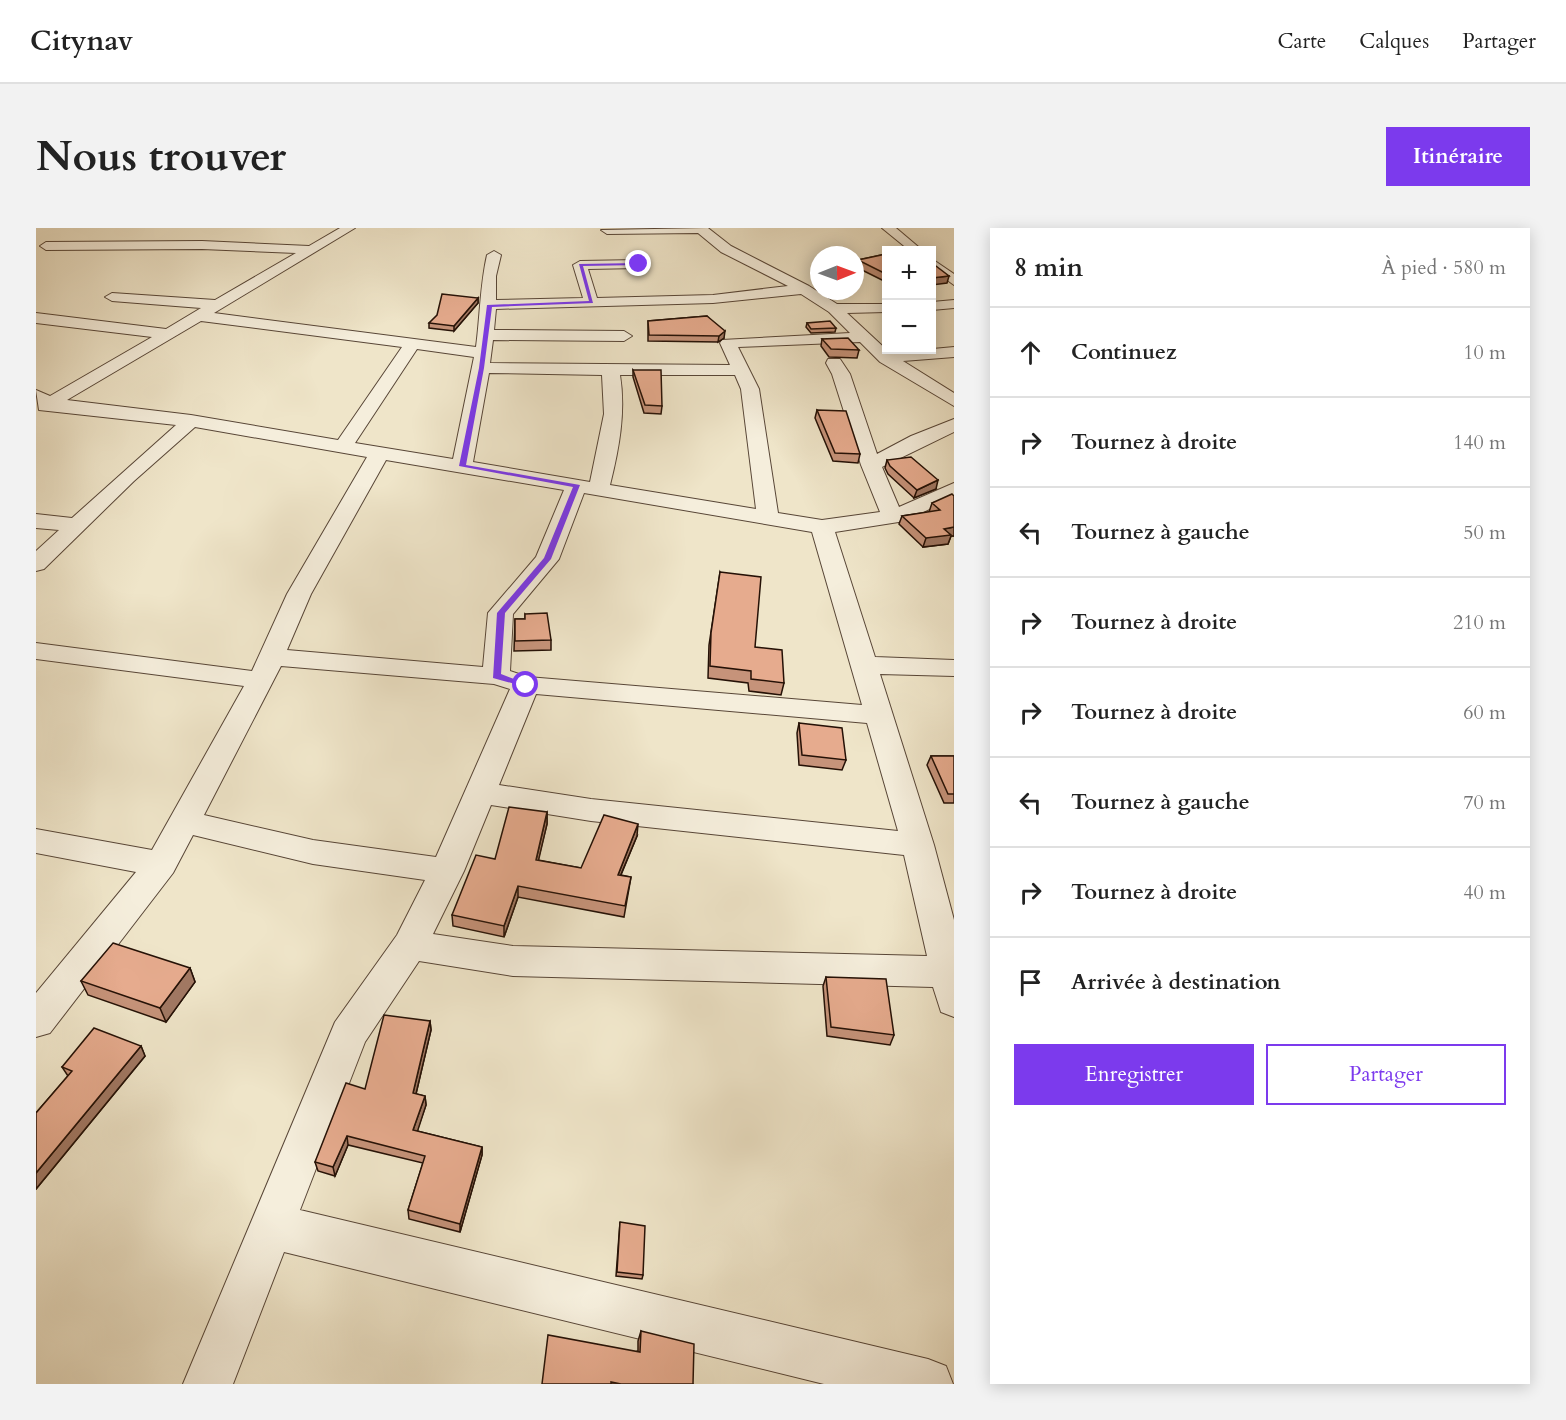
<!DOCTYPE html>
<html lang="fr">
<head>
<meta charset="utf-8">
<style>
  :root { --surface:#fff; --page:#f2f2f2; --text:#222; --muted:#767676; --line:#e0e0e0; --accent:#7c3aed }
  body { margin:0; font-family:Cardo,serif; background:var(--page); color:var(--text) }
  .controls { position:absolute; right:18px; top:18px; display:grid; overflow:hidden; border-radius:0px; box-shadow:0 3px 15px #0003 }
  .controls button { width:54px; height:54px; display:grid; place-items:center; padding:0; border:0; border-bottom:2px solid var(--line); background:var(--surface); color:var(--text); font:30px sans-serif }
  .compass { position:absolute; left:774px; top:18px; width:54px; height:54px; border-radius:50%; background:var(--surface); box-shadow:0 3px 15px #0003; rotate:89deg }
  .stop { position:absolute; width:18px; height:18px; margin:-14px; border:4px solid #7c3aed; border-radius:50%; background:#fff }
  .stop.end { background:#7c3aed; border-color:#fff; box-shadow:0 2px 6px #0008 }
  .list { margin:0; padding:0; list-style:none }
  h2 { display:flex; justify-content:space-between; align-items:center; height:78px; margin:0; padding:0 24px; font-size:26px }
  h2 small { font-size:20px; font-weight:400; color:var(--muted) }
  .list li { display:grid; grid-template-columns:39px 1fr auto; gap:18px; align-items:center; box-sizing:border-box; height:90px; padding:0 24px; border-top:2px solid var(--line) }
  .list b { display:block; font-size:22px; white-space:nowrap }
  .list em { font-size:20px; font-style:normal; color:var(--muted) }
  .actions { display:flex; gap:12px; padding:18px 24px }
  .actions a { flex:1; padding:14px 0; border:2px solid var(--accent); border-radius:0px; text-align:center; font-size:21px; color:var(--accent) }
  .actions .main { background:var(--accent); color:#fff }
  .icon { flex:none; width:33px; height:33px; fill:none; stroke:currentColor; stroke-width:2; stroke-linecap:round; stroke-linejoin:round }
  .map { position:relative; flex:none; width:918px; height:1156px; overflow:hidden; border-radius:0px }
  header { display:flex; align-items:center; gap:36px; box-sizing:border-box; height:84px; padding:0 30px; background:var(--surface); border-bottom:2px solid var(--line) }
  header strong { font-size:28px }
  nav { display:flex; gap:33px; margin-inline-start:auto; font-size:21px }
  .intro { display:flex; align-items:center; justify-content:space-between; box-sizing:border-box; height:144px; padding:0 36px }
  h1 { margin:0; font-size:42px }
  .button { padding:15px 27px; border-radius:0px; background:var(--accent); color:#fff; font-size:21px; font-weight:700 }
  main { display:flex; gap:36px; padding:0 36px }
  aside { flex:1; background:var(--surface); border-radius:0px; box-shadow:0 3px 15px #0003 }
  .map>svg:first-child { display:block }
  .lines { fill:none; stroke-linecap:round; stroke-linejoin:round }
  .minor-casing { stroke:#584637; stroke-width:2 }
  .minor { fill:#f5eedc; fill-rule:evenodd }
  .wall { fill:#c6937a; stroke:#251106; stroke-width:1.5 }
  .shaded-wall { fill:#a17863; stroke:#251106; stroke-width:1.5 }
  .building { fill:#e6ab8e; stroke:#251106; stroke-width:1.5 }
  .route { fill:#7c3aed }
</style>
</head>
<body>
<header>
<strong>Citynav</strong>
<nav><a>Carte</a><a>Calques</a><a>Partager</a></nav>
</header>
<div class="intro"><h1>Nous trouver</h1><a class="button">Itinéraire</a></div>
<main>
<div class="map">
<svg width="918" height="1156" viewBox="0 0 918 1156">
  <rect width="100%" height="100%" fill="#efe5c9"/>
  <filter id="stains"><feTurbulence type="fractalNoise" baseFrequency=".00333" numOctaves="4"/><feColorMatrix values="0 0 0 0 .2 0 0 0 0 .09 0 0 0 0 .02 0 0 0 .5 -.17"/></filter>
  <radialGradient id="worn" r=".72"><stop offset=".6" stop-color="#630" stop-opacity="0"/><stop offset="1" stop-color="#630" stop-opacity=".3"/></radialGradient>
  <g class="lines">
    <defs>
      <g id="minor">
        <path d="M304,0H319L178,85L440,119C444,90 444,57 451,27L458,23L465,27L460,48V72L547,70L537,37L544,33L603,32L610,36L603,40L552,41L561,70L677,67L752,58L685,24L662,5L571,6L565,2L672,0L695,18L773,58L801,76H850V84L811,85L854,125L918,119V129L867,133L918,165V178L844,134L824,114L702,119L723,161L742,285L786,292L844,284L825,237L796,146L790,135L792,131H804L814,146L841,226L875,208L918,191V204L846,239L863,279L918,255V269L869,293L799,304L839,429L918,432V448L844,446L898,617L918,692V789L905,784L897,759L477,748L383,733L329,814L264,982L892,1131L910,1138L917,1156H788L248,1024L197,1156H147L299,794L361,707L389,652L277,636L157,607L137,645L14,805L0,809V765L100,644L0,625V601L116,622L208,458L0,431V415L216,443L251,366L331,229L159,199L98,253L8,341L0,343V323L23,302L0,300V286L36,290L140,197L3,182L0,162L14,168L116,109L0,95V85L130,101L165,80L76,73L69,69L76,65L179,72L260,25L166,21L10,22L4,18L10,14L166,13L273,18ZM765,66L793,84L814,105L686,112L684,115L694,137L454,135L457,112L588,113L596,108L588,103L458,102L460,81L677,75ZM165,93L366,119L302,212L155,187L31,172ZM381,121L438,129L417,231L319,215ZM453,145L566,147L568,186L554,254L437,234ZM584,147H699L705,161L720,281L574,257C583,221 590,184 584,147ZM350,232L528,262L500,329L452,385L447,439L251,422L275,366ZM548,265L776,304L826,477L492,449L474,443L477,386L523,331ZM245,438L458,456L474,461L400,629L277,612L168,587ZM500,466L831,495L862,603L555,571L463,557ZM455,577L555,593L868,627L891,728L477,718L397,706L428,643Z"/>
        <polygon points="846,0 860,0 886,22 873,22"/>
        <polygon points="896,31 918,46 918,57 896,41"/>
        <polygon points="918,72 918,80 896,82 896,74"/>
      </g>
    </defs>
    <use href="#minor" class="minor-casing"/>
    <use href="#minor" class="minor"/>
  </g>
  <g class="wall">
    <polygon points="850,26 850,54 820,39 822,32"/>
    <polygon points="442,70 442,75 418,103 393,100 393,95"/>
    <polygon points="671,88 688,110 682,114 612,113 612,93"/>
    <polygon points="771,95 800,100 799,104 775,105 770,99"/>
    <polygon points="786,111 823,122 821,130 793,129 785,118"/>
    <polygon points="597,142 626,178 625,186 608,185 597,149"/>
    <polygon points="781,182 824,226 822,235 797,233 779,190"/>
    <polygon points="851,232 900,261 878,270 852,246 849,240"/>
    <polygon points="918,268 918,308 915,308 912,316 887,319 863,296 866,288 893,284 896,275"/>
    <polygon points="684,344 719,419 748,455 745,467 713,463 712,455 672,450 673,417"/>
    <polygon points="489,386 515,412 515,422 478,423 479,391 489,391"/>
    <polygon points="763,495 810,532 806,542 763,537 761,505"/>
    <polygon points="895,528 918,528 918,575 908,575 891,537"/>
    <polygon points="511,584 511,596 502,632 545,640 601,608 585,647 595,649 588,689 482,669 468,709 417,698 416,687 459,631"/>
    <polygon points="154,740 159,754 130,794 52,767 45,753"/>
    <polygon points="790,749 858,807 854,817 791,808 787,758"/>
    <polygon points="394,793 395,802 380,866 389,868 390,877 381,903 446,919 446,927 424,1004 373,991 372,982 387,935 312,917 299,948 282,943 279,934 329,861"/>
    <polygon points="105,818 109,828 0,961 0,885 32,848 26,839"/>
    <polygon points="584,994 607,1047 606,1051 580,1048"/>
    <polygon points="605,1103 657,1156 506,1156 602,1123 602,1113"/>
  </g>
  <g class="shaded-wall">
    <polygon points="913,48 911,55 896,57 896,50"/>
    <polygon points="442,70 442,75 418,103 418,98"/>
    <polygon points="689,103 688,110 682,114 683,108"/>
    <polygon points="902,252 900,261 878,270 881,262"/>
    <polygon points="918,299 918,308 915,308 912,316 887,319 890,310 908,301"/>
    <polygon points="511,584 511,596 500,643 500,632"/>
    <polygon points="602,596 601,608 580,658 582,647"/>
    <polygon points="482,658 482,669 468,709 468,698"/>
    <polygon points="154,740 159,754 130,794 124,780"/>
    <polygon points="394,793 395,802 378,874 377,865"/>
    <polygon points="105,818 109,828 0,961 0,945"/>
    <polygon points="389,868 390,877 379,911 377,902"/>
    <polygon points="311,908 312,917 299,948 297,939"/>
    <polygon points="446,919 446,927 424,1004 424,996"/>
  </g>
  <g class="building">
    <polygon points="850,26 850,46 822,32"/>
    <polygon points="896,35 913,48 896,50"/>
    <polygon points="406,66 442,70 418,98 393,95 401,87"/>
    <polygon points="671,88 689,103 683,108 613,107 612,93"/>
    <polygon points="794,93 800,100 775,101 771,95"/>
    <polygon points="812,110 823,122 795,121 786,111"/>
    <polygon points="597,142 625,142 626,178 609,177"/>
    <polygon points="781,182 810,183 824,226 799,225"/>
    <polygon points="875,229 902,252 881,262 854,238 851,232"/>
    <polygon points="916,266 918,268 918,299 908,301 915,307 890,310 866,288 904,282 896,275"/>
    <polygon points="684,344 725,349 719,419 746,422 748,455 715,451 715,443 674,438 675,405"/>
    <polygon points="511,385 515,412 479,413 479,391 489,391 489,386"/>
    <polygon points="763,495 806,500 810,532 766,527"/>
    <polygon points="895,528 918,528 918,566 912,566"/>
    <polygon points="473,579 511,584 500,632 545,640 568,587 602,596 582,647 595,649 589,678 482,658 468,698 416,687 440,627 459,631"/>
    <polygon points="77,715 154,740 124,780 45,753"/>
    <polygon points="790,749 850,751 858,807 795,799"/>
    <polygon points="348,787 394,793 377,865 389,868 377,902 446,919 424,996 372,982 389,928 311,908 297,939 279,934 310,855 329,861"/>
    <polygon points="58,800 105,818 0,945 0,885 36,843 26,839"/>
    <polygon points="584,994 609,998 607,1047 581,1044"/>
    <polygon points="605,1103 658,1116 657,1156 585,1156 575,1154 575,1156 506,1156 512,1107 604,1124"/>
  </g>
  <polygon class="route" points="603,35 604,37 547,38 557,75 456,79 448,140 430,237 544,257 515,331 469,385 465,446 494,457 490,459 457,450 461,385 508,330 537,259 423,238 443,140 451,77 553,73 543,36"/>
  <rect width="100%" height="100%" filter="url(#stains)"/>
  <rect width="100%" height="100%" fill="url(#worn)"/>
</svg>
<div class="controls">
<button>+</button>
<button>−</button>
</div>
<svg class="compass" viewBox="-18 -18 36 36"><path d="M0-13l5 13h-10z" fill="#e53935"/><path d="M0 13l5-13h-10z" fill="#767676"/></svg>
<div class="stop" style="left:490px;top:457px"></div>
<div class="stop end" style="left:603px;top:36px"></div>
</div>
<aside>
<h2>8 min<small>À pied · 580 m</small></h2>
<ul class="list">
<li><svg class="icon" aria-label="ahead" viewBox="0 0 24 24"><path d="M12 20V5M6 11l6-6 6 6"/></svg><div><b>Continuez</b></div><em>10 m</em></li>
<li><svg class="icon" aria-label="right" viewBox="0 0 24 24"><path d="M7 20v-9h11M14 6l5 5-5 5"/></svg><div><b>Tournez à droite</b></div><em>140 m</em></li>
<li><svg class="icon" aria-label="left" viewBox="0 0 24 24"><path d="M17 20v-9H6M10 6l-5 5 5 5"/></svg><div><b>Tournez à gauche</b></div><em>50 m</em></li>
<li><svg class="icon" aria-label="right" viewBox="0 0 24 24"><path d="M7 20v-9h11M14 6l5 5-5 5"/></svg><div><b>Tournez à droite</b></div><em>210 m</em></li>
<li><svg class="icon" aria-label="right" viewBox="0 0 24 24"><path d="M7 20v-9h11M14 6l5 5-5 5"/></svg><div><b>Tournez à droite</b></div><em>60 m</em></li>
<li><svg class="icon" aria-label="left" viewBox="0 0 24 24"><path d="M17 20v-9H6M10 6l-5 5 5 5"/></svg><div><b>Tournez à gauche</b></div><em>70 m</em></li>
<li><svg class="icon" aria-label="right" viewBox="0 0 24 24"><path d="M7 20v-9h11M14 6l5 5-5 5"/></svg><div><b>Tournez à droite</b></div><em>40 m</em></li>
<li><svg class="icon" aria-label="arrive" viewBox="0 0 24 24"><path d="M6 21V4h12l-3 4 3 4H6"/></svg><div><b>Arrivée à destination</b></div></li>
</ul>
<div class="actions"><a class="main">Enregistrer</a><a>Partager</a></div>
</aside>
</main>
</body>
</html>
